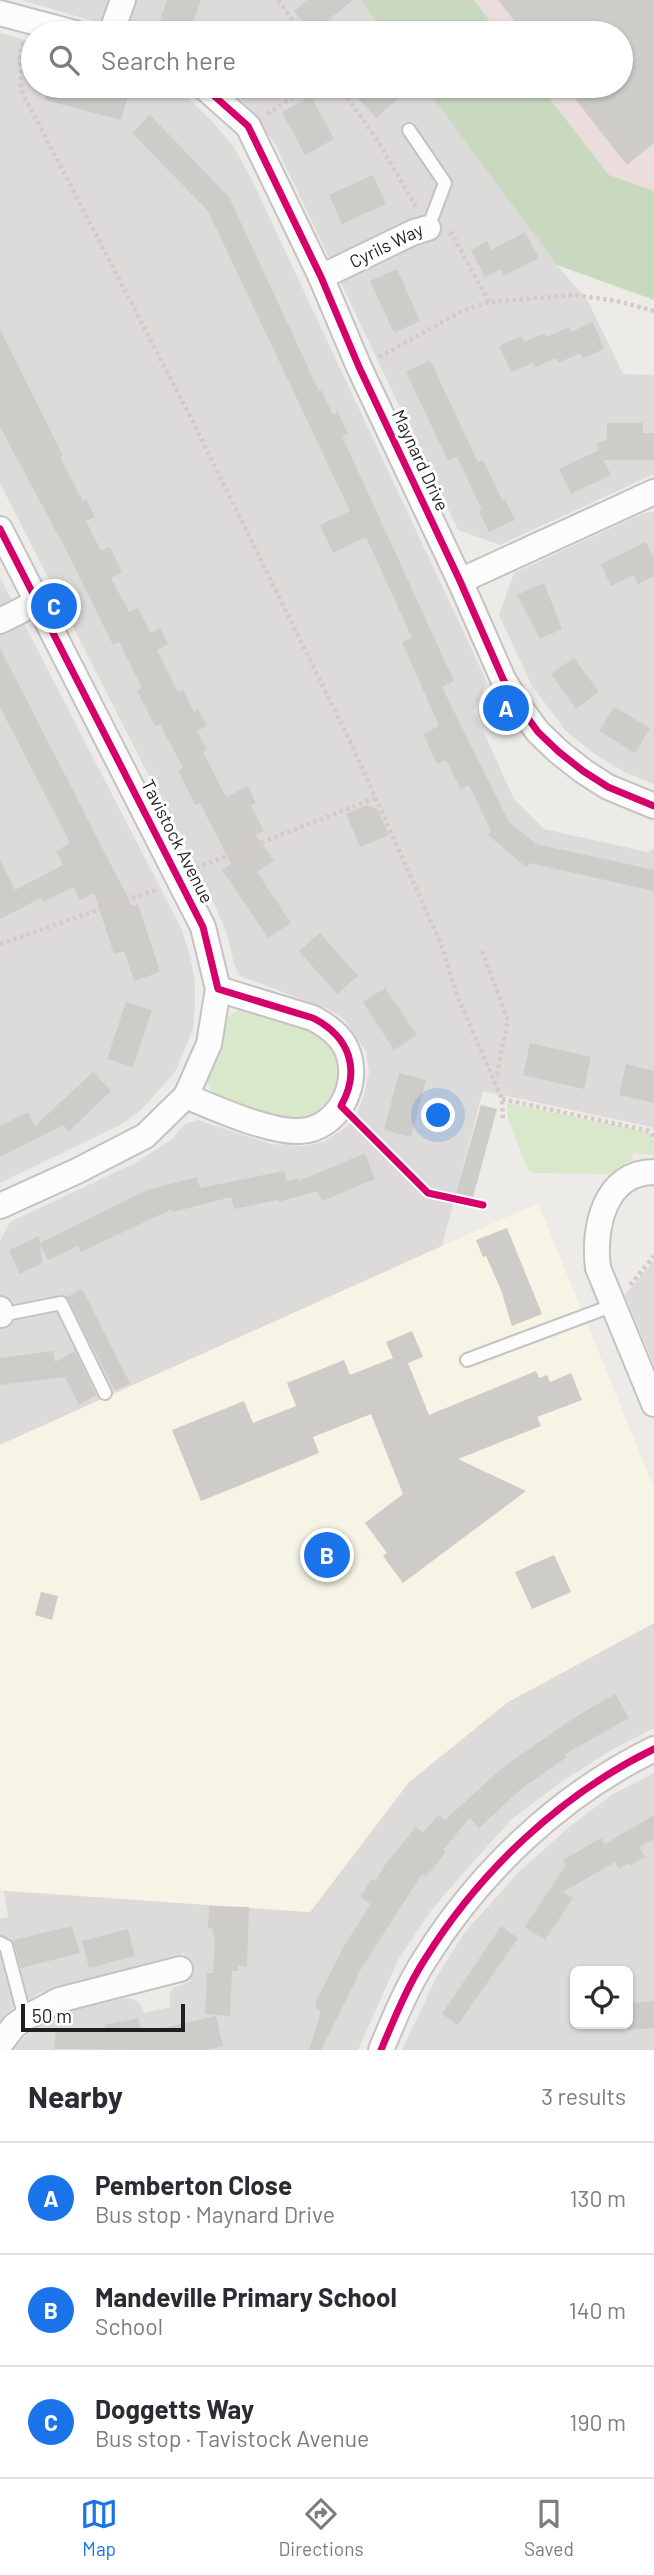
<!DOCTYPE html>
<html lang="en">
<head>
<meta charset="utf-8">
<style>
  :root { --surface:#fff; --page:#f7f7f7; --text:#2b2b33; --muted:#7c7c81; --line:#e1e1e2; --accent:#1a73e8 }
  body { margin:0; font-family:Barlow,sans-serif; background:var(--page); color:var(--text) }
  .controls { position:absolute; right:21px; bottom:21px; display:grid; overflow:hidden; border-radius:10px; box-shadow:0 2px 5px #0004 }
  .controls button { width:63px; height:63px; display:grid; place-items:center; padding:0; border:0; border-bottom:2px solid var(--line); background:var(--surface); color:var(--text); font:35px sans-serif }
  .scale { position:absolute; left:21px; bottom:18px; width:164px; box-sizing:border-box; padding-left:7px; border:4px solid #1f1f1f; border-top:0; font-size:19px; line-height:24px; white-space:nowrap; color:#1f1f1f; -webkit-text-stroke:5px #fff; paint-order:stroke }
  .you { position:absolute; left:439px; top:1116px; width:24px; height:24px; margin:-18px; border:5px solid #fff; border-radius:50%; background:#1a73e8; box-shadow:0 0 0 10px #1a73e833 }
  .badge { display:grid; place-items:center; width:46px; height:46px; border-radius:50%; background:var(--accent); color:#fff; font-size:23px; font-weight:700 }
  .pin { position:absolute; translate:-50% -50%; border:4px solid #fff; box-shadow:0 2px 7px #0006 }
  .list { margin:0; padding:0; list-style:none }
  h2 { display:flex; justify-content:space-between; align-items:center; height:91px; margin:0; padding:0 28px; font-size:30px }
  h2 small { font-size:23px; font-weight:400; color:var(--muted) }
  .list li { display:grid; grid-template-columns:46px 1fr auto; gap:21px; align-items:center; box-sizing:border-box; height:112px; padding:0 28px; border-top:2px solid var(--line) }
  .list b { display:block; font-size:26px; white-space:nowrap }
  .list p { margin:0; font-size:23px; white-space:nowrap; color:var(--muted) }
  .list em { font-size:23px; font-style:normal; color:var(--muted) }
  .icon { flex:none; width:38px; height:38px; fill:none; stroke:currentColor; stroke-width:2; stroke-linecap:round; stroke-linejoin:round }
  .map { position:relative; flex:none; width:654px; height:2050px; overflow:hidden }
  .search { position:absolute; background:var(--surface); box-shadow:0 2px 5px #0004; left:21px; right:21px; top:21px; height:77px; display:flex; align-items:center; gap:18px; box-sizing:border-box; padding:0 24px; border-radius:38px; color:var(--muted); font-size:26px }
  .sheet { height:427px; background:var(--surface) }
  nav { display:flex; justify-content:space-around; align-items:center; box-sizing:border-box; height:98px; border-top:2px solid var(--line); background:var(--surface); font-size:19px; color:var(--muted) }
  nav a { display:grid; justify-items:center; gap:4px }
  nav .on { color:var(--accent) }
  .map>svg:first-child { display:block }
  .residential { fill:#dcdbd9; fill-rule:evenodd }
  .commercial { fill:#eadddb }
  .education { fill:#f5f4e5 }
  .grass { fill:#d9e7ca }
  .forest { fill:#c9d9c0 }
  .building { fill:#ceccc9 }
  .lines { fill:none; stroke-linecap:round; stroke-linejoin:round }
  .service-casing { stroke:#c4c3c2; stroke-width:16 }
  .minor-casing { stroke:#c4c3c2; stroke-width:28 }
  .path { stroke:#d6cac8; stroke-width:4.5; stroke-dasharray:3.5 3.5; stroke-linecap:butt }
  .service { stroke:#fcfcfc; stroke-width:12 }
  .minor { stroke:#fcfcfc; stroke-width:24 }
  .cycleway-casing { stroke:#fff; stroke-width:11 }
  .cycleway { stroke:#d6006c; stroke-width:7 }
  .labels { text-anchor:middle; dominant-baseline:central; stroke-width:6; stroke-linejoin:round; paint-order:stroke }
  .street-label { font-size:18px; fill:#1f1f1f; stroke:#fff }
</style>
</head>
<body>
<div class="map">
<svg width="654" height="2050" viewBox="0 0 654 2050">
  <rect width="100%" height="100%" fill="#edebe8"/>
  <g class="residential">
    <polygon points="21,0 361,0 385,33 134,33"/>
    <polygon points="0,33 33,42 33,86 169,86 189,99 213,122 233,146 251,178 487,682 474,711 514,799 544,829 648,852 654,849 654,1131 651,1127 483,1091 442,1246 0,1445 0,1241 10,1222 135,1163 171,1140 185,1124 198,1120 271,1144 304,1146 323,1142 348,1126 357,1114 365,1091 369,1072 366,1052 345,1020 330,1010 240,976 234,964 227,934 215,906 0,483"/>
    <polygon points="228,86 424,86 557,265 588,301 623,374 654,375 654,474 500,545 458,530 276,146 252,111"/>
    <polygon points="654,512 654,784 626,773 596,755 566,731 532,686 499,615 514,573 644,513"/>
    <polygon points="0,577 181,928 190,956 195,982 195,1008 193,1029 175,1072 141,1110 120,1125 0,1183"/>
    <polygon points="654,1260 654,1366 625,1295"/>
    <polygon points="654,1623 654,1728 610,1751 561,1782 512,1819 464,1872 430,1912 398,1960 358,2050 12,2050 35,2026 62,2013 125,1998 135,2000 141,2005 144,2013 170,2007 170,1994 173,1988 191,1981 184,1953 39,1993 25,2002 9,1943 0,1936 0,1919 8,1917 4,1891 310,1912 409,1782 508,1702"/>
    <path d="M654,1773V2050H402L436,1978L465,1932L518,1873L569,1827L613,1794ZM575,1971H628V2024H575Z"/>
    <polygon points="0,1951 15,2005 0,2021"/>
  </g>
  <polygon class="commercial" points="474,0 654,0 654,191 609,175 540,86 621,86 621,33 499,33"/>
  <polygon class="education" points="538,1203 654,1488 654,1623 508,1702 409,1782 310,1912 0,1890 0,1445"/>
  <g class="grass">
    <path d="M240,1008C257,1013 306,1024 318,1032C360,1060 339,1117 292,1122C279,1124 230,1103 215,1098L208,1084V1078L229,1016Z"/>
    <polygon points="507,1103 648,1132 654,1141 654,1155 633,1153 631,1160 609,1174 536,1173 528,1170 508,1118"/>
  </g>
  <g class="forest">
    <polygon points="361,0 474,0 499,33 385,33"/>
    <polygon points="424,86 540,86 609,175 654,191 654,300 557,265"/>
  </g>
  <g class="building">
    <polygon points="167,0 201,0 190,31 160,20"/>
    <polygon points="307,0 353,0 312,33 294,11"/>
    <polygon points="498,0 654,0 654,143 627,165 565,86 621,86 621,33 524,33"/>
    <polygon points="49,86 89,86 128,96 121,120 45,100"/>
    <polygon points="368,86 412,86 376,118 356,96"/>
    <polygon points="311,96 334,139 305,155 282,112"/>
    <polygon points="150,115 229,197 319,391 321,390 333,415 338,412 348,434 342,436 454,681 442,687 509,822 536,844 654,870 654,891 530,863 526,867 488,835 491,831 469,785 461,789 446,760 437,764 423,734 439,726 402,642 412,638 366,537 333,553 320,525 350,511 208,211 132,133"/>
    <polygon points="373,175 386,204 342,224 329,195"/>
    <polygon points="525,232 539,258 504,276 501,269 485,277 471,250 487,241 491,250"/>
    <polygon points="397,269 420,321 394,333 370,281"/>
    <polygon points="593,322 604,349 583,358 580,353 558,363 556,358 535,367 533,363 511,372 499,346 521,336 524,342 545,333 546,337 569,327 571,332"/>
    <polygon points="0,329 63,456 60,457 83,501 86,499 95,517 86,521 101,551 110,547 122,572 111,578 129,612 138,608 151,633 160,628 168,644 157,650 178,692 183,689 194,712 198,709 207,726 197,731 207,750 203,752 226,797 248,786 256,803 251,806 264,831 256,835 274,861 257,872 291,923 268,938 222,870 231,864 200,803 195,805 178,770 183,768 160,724 155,726 137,691 142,688 119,642 113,645 65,548 0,427"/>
    <polygon points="430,360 478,462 483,460 502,500 505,499 515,520 489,532 479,511 482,510 457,457 448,461 406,372"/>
    <polygon points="607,423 643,423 643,433 654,433 654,460 604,460 602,457 611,475 571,494 559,469 599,450 596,444 607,439"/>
    <polygon points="646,542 654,558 654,576 638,584 634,575 611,586 601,564"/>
    <polygon points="544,583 562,629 540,639 517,595"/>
    <polygon points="0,648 132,906 138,904 160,972 134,981 124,951 114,954 94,893 80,900 73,887 43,902 41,898 0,919 0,859 15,890 63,865 56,851 70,843 0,707"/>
    <polygon points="574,658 599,692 576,709 551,674"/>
    <polygon points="614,707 650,728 635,753 599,731"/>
    <polygon points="367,805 377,809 389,835 360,847 346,814"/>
    <polygon points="320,933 358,976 337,994 299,951"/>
    <polygon points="385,988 417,1035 394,1050 363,1002"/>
    <polygon points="126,1002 152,1010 133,1067 107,1059"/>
    <polygon points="530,1043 591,1057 584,1089 523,1075"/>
    <polygon points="626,1064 654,1071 654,1103 619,1095"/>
    <polygon points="93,1072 111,1091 69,1131 63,1125 0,1157 0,1126 28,1112 35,1126"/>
    <polygon points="399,1073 426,1080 411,1137 384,1130"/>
    <polygon points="481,1105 497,1109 473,1197 456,1193"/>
    <polygon points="365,1153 375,1179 322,1201 318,1191 278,1202 277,1200 234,1209 231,1197 173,1212 172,1209 81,1252 78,1246 48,1260 40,1245 42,1263 20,1274 9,1250 39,1236 40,1243 147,1190 197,1177 200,1188 284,1171 287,1181 298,1178 299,1181"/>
    <polygon points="507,1228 542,1314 512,1326 501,1290 486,1256 483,1257 476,1240"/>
    <polygon points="82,1289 130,1383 115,1391 67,1297"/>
    <polygon points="412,1331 423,1357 408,1363 429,1415 536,1371 539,1378 547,1375 550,1382 571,1373 582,1400 537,1417 541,1426 458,1459 526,1491 403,1583 383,1556 387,1553 365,1523 403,1494 371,1414 313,1437 319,1453 201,1501 172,1430 244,1401 253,1423 296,1406 287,1383 344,1360 350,1375 393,1358 386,1342"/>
    <polygon points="53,1351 55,1362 75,1351 96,1395 79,1405 65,1377 0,1385 0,1358"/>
    <polygon points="554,1555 571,1592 532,1609 515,1572"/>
    <polygon points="41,1592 58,1596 52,1620 35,1615"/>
    <polygon points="615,1694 629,1718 565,1754 567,1757 521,1789 479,1828 470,1818 443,1850 446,1852 426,1877 422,1874 357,1975 358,1976 321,2050 309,2050 321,2011 316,2008 316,2001 344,1946 371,1904 360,1897 372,1879 375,1881 387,1862 416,1827 423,1833 438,1815 445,1820 502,1768 575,1717"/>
    <polygon points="654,1815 654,1839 639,1847 645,1857 630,1866 628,1863 619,1869 615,1862 563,1892 573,1898 545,1940 525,1927 566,1865 563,1860 601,1838 605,1844"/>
    <polygon points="209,1906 249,1907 247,1967 238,1966 238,1971 232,1971 230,2016 205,2014 207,1973 213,1973 215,1937 213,1937 213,1929 208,1928"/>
    <polygon points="72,1926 80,1953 21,1968 13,1940"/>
    <polygon points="501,1926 518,1938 458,2025 442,2014"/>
    <polygon points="128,1929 135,1956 89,1968 82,1941"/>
    <polygon points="654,2001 654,2028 628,2030 628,2003"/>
    <polygon points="216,2016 223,2046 204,2050 54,2049 56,2028 106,2031 105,2025 138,2018 142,2033"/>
  </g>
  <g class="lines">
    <defs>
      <g id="service">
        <polyline points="409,130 445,183 428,228"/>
        <polyline points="1,1315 61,1303 105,1393"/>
        <polyline points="467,1360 614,1305"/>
        <polyline points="0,1943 6,1946 25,2018"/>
      </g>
      <g id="minor">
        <polyline points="0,13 75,33"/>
        <polyline points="111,33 123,0"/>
        <polyline points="203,86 248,126 321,277 359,367 460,581 503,679 522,710 538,732 559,752 583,771 608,787 654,806"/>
        <polyline points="321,277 414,232 428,228"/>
        <polyline points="0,529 203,927 218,989 209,1044 186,1096 145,1136 77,1171 0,1206"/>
        <polyline points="460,581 654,492"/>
        <polyline points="0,621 38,602"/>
        <path d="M186,1096C214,1108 271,1133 300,1131C340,1129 363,1080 345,1046C338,1033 326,1025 313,1018L218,989"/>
        <path d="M654,1172C604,1172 593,1229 598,1268L654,1404"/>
        <polyline points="0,1309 1,1315"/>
        <polyline points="0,2044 14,2026 25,2018 59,2000 180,1969"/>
        <path d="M381,2050C394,2019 407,1987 425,1959C480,1871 560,1795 654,1749"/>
      </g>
    </defs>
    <use href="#service" class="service-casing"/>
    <use href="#minor" class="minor-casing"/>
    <g class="path">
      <polyline points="278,0 302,33"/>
      <polyline points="23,42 20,56 21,90 191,418 350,741 441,944 457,995 502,1099 503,1121"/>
      <polyline points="339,86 376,138 417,209"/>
      <polyline points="267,114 310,86"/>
      <polyline points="449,233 452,234 489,302"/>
      <polyline points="379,357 462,311 489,302 575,295 617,301 654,311"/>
      <polyline points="196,868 375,798"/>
      <polyline points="0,944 158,889"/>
      <polyline points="482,951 508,1020 497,1074 492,1076"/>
      <polyline points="502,1099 649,1131 654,1137"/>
      <polyline points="630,1285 654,1256"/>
    </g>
    <use href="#service" class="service"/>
    <use href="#minor" class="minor"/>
    <defs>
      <g id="cycleway">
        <polyline points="203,86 248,126 321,277 359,367 460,581 503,679 522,710 538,732 559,752 583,771 608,787 654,806"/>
        <path d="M0,529L203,927L218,989L313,1018C350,1037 361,1070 341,1106L428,1193L483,1205"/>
        <path d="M381,2050C394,2019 407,1987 425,1959C480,1871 560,1795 654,1749"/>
      </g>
    </defs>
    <use href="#cycleway" class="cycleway-casing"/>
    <use href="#cycleway" class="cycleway"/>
  </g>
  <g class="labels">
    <g class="street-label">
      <text transform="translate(386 245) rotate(-26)">Cyrils Way</text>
      <text transform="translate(421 460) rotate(65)">Maynard Drive</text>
      <text transform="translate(178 841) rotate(63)">Tavistock Avenue</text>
    </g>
  </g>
</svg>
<div class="controls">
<button><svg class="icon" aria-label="locate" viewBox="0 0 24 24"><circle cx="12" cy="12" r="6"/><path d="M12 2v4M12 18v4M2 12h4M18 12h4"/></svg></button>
</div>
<div class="scale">50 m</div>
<div class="you"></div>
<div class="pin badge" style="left:506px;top:708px">A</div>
<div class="pin badge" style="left:327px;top:1555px">B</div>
<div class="pin badge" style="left:54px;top:606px">C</div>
<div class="search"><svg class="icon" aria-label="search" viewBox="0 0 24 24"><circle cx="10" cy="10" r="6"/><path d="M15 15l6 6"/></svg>Search here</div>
</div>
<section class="sheet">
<h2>Nearby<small>3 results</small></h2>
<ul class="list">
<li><span class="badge">A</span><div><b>Pemberton Close</b><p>Bus stop · Maynard Drive</p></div><em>130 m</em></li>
<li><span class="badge">B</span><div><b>Mandeville Primary School</b><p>School</p></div><em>140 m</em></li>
<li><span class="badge">C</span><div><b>Doggetts Way</b><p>Bus stop · Tavistock Avenue</p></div><em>190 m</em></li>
</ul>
</section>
<nav>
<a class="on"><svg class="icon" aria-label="map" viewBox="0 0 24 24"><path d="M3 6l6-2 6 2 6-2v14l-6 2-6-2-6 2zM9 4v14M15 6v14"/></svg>Map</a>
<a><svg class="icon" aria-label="directions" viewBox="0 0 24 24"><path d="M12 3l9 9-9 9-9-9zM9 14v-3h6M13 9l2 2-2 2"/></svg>Directions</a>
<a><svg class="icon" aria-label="saved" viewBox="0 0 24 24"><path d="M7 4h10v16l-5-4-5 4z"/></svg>Saved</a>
</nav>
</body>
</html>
